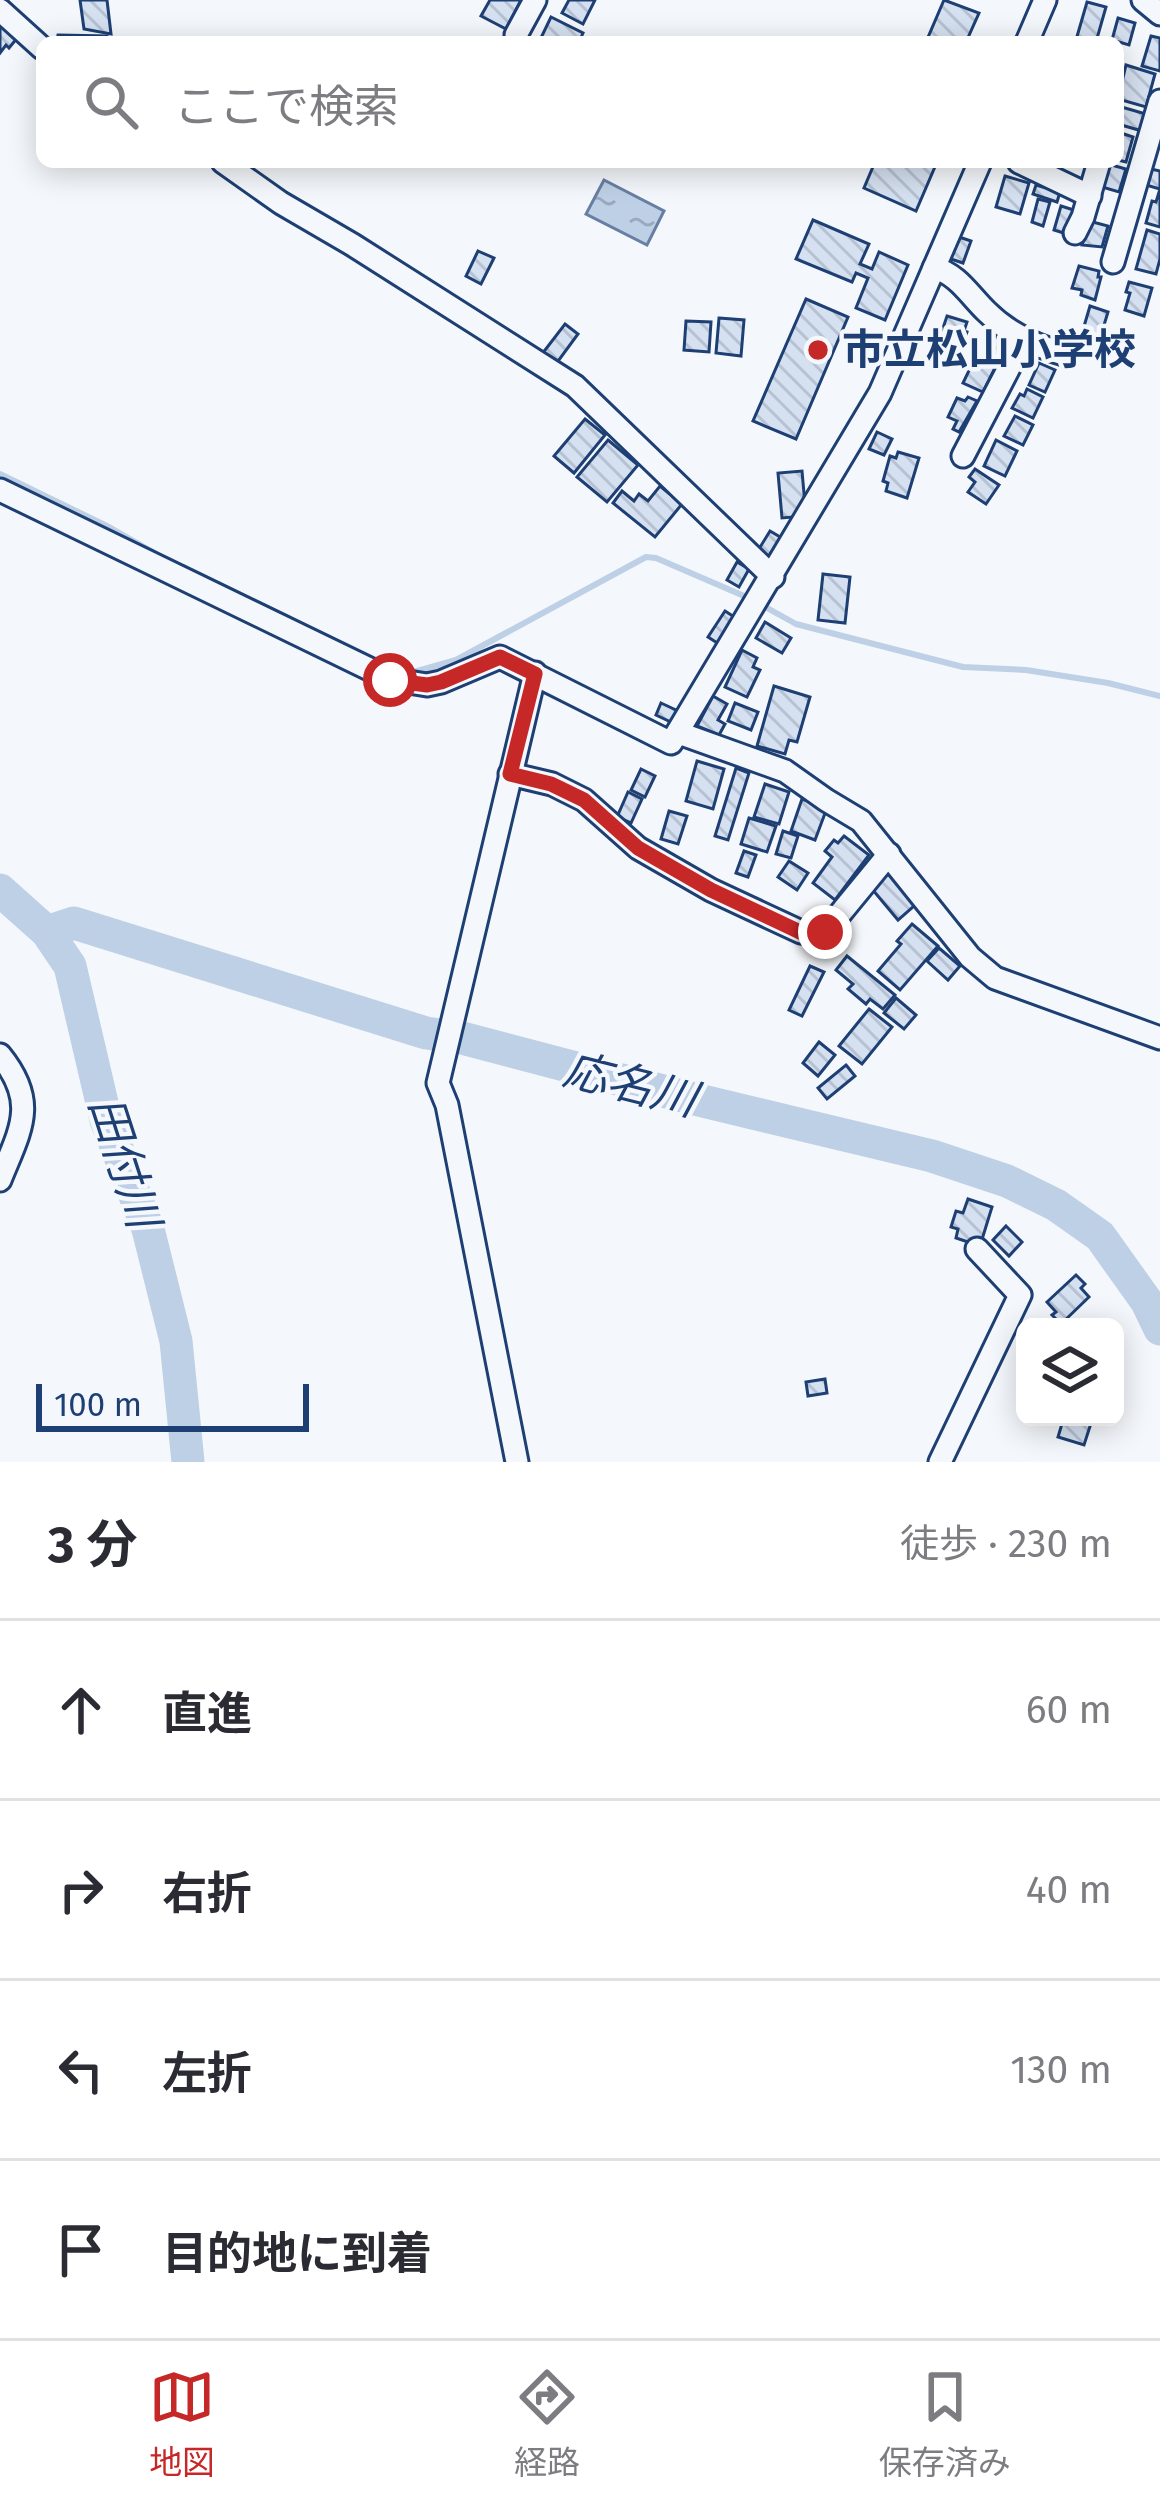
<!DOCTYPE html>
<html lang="ja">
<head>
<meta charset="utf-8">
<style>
  :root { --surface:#fff; --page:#f2f2f3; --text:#2b2b33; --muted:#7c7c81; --line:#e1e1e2; --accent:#c62828 }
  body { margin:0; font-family:"Fira Sans","Noto Sans JP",sans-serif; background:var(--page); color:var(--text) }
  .controls { position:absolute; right:36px; bottom:36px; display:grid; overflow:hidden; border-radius:18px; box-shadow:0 6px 30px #0003 }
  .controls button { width:108px; height:108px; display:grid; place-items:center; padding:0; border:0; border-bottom:3px solid var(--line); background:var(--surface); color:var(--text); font:60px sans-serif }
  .scale { position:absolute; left:36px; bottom:30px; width:273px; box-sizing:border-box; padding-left:12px; border:6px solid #1d3f73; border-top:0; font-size:33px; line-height:42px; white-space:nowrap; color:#1d3f73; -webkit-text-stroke:9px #f4f7fb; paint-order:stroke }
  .stop { position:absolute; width:36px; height:36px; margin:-27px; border:9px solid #c62828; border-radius:50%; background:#fff }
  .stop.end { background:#c62828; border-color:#fff; box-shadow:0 3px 12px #0008 }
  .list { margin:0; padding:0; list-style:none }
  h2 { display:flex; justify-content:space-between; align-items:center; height:156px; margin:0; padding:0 48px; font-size:51px }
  h2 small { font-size:39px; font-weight:400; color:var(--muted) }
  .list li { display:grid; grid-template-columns:78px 1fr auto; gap:36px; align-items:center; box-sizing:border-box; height:180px; padding:0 48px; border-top:3px solid var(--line) }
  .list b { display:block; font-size:45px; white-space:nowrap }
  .list em { font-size:39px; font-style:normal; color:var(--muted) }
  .icon { flex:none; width:66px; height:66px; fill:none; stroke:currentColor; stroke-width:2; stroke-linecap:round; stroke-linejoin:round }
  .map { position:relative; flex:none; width:1160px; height:1462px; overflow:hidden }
  .search { position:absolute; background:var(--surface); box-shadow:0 6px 30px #0003; left:36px; right:36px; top:36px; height:132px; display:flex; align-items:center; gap:30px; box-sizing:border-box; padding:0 42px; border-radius:18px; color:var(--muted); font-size:45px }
  .sheet { height:876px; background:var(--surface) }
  nav { display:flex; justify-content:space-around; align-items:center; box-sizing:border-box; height:168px; border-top:3px solid var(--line); background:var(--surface); font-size:33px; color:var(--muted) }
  nav a { display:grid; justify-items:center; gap:6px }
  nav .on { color:var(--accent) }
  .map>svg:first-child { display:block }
  .water { fill:url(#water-ripples); stroke:#687fa3; stroke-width:3 }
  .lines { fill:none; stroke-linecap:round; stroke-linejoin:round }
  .stream { stroke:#bed0e5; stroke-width:6 }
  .river { stroke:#bed0e5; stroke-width:33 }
  .building { fill:url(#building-back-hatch); stroke:#1d3f73; stroke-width:3 }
  .minor-casing { stroke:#1d3f73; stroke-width:27 }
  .minor { stroke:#f4f7fb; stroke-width:21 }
  .route { stroke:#c62828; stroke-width:15 }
  .poi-dot { fill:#c62828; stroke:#f4f7fb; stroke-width:4.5 }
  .labels { text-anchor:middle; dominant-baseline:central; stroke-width:9; stroke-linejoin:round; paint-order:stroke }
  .poi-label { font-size:42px; font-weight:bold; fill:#1d3f73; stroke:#f4f7fb; text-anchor:start }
  .water-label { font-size:45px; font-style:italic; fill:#1d3f73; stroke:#f4f7fb }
</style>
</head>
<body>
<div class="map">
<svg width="1160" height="1462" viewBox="0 0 1160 1462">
  <defs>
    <pattern id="water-ripples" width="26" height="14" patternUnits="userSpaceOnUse" patternTransform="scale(3)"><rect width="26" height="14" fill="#bed0e5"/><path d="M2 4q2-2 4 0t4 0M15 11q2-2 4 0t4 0" fill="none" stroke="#9aaabe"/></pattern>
    <pattern id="building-back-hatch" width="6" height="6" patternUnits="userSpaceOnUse" patternTransform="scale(3)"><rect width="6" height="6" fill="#d5e0f0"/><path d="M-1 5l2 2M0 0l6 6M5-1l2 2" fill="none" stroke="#b6c1d1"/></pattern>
  </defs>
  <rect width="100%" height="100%" fill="#f4f7fb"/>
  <polygon class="water" points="604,180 664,211 647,245 586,214"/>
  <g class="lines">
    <g class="stream">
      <polyline points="0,474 109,527 160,556"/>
      <polyline points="183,567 290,619"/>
      <polyline points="382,665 414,672 456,660 646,557 656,558 751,599 796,624 963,667 1026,670 1108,683 1160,696"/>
    </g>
    <g class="river">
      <polyline points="0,890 47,932 70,966 106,1120 148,1229 176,1341 188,1462"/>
      <polyline points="47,932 74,923 426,1033 462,1038 682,1096 932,1156 1007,1181 1056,1205 1100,1236 1147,1302 1160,1329"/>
    </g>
  </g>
  <g class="building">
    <polygon points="80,0 107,0 111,34 84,29"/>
    <polygon points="490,0 521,0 506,29 481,16"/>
    <polygon points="569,0 595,0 583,24 562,13"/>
    <polygon points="944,0 979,13 966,42 926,42"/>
    <polygon points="1087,2 1106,7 1096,42 1076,40"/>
    <polygon points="551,17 583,33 579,42 539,42"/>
    <polygon points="1118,18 1135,23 1129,45 1112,40"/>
    <polygon points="0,23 18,37 9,48 6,45 0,53"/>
    <polygon points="58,35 107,36 107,42 57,42"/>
    <polygon points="1151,36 1160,38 1160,71 1142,66"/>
    <polygon points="1126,65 1155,74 1146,107 1118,99"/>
    <polygon points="1118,106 1146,114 1142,131 1118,124"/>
    <polygon points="1118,132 1133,137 1126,162 1118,160"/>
    <polygon points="875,162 937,162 916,211 864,188"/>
    <polygon points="1108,164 1126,169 1119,192 1102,187"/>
    <polygon points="1151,169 1160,171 1160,227 1146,223 1152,201 1156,202 1160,189 1146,185"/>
    <polygon points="1005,176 1029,183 1020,214 996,207"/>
    <polygon points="1036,185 1060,192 1057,202 1033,194"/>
    <polygon points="1038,199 1050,202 1043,226 1032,222"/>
    <polygon points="1061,206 1077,211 1070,235 1054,230"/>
    <polygon points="813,220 869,244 860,264 872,269 879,252 908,265 885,320 856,308 868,278 856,273 852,282 796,259"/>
    <polygon points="1089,221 1108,226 1102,247 1082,245"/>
    <polygon points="1147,230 1160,234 1160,259 1156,274 1136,269"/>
    <polygon points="956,236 971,241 963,263 948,258"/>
    <polygon points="478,251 494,258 481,284 466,276"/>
    <polygon points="1079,266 1099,271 1098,277 1101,277 1095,300 1081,295 1082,290 1072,288"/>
    <polygon points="1129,282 1152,288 1144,316 1125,310 1130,293 1126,292"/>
    <polygon points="806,299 848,317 796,439 753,421"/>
    <polygon points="1090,306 1108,312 1098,345 1080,340"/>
    <polygon points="947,316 967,322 964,331 967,332 957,362 934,355"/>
    <polygon points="719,318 744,320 741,356 716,353"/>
    <polygon points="686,321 711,322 709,352 684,350"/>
    <polygon points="565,324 578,334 556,364 542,354"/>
    <polygon points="987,332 1009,344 999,362 977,350"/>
    <polygon points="975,358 995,368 983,392 963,383"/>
    <polygon points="1039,363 1055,370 1045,392 1029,385"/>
    <polygon points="1027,389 1043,397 1033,418 1012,408 1020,394 1024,396"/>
    <polygon points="968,397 977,401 959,432 953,429 957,421 948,417 957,398 965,401"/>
    <polygon points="1015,416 1033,425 1023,445 1004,436"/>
    <polygon points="585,419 605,435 574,473 554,456"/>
    <polygon points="877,432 892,439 884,455 869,449"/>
    <polygon points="608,440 638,465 607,502 577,477"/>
    <polygon points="996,440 1017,451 1005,476 984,466"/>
    <polygon points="898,452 919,458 907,498 886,491 888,483 883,481 890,456 896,458"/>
    <polygon points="975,469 999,485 986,504 968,492 975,482 969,477"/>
    <polygon points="802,471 806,516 782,518 778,473"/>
    <polygon points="660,486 682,504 655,537 613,503 622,491 634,501 639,494 648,501"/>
    <polygon points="770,531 787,541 771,567 754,557"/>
    <polygon points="737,562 749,569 739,587 727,580"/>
    <polygon points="823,574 850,577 845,623 818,620"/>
    <polygon points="725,611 739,620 722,646 708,637"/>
    <polygon points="765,622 791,638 782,653 756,638"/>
    <polygon points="742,650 757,658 753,667 760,670 747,697 725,687"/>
    <polygon points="774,686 810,697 797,742 789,740 785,754 757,746"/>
    <polygon points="713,696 727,704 718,720 725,724 719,735 697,726"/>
    <polygon points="661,703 678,711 673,723 656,715"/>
    <polygon points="735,703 758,712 751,730 728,721"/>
    <polygon points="697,761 724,769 713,809 686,801"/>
    <polygon points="736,768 749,773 728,840 715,836"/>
    <polygon points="641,769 655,776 645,797 631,790"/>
    <polygon points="765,784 789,792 779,824 754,817"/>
    <polygon points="628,792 642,799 631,823 617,817"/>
    <polygon points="802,799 827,808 815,840 791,831"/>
    <polygon points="669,811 687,816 678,844 661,839"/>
    <polygon points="749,818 776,826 767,852 741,844"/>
    <polygon points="783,831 798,836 791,858 776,854"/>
    <polygon points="844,836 869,855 835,900 813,883 832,857 825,851 834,840 838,843"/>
    <polygon points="744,851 756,855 748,877 736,873"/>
    <polygon points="789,861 808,873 797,890 778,877"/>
    <polygon points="884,869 915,905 898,920 867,883"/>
    <polygon points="912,924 938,946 900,990 878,971 901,944 897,941"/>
    <polygon points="939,948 960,966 948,980 927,961"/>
    <polygon points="847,956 895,995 883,1009 870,999 866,1004 848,989 853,984 836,970"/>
    <polygon points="810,966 824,972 802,1016 789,1010"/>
    <polygon points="896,998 916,1015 904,1029 884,1013"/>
    <polygon points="869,1009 892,1027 862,1064 839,1046"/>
    <polygon points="819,1042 835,1055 818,1076 803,1063"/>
    <polygon points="846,1065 855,1076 827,1099 818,1088"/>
    <polygon points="968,1199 992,1207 980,1246 956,1238 958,1229 951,1227 956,1211 963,1213"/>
    <polygon points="1006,1226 1022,1242 1009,1256 993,1240"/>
    <polygon points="1076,1275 1085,1284 1081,1288 1089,1297 1061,1324 1052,1315 1056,1312 1047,1302"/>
    <polygon points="825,1379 827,1393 808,1396 806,1382"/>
    <polygon points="1064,1417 1093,1417 1084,1445 1058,1437"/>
  </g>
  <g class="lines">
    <defs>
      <g id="minor">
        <polyline points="1143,0 1160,14"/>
        <polyline points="0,10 42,48"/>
        <polyline points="516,35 535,0"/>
        <polyline points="1027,42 1045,0"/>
        <polyline points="223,162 281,203 353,245 575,386 773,577"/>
        <polyline points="1019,162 1090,196"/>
        <polyline points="1075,233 1083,217 1099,162"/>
        <polyline points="1113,262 1160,101"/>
        <path d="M934,268C958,274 970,296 987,312C1009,334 1038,347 1067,355"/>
        <polyline points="963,456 1024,339"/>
        <polyline points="0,490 390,679 427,685 441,682 500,657 671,743 880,393 980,162"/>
        <polyline points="679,733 785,771 826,800 861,821 970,957 995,978 1160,1038"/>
        <polyline points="510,774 552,784 584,800 638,848 711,890 801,932 818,934 825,932 889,854"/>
        <path d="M0,1055C39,1103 20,1130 0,1180"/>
        <polyline points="517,1462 447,1105 438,1083 535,673"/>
        <polyline points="940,1462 1020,1295 977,1249"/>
      </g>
    </defs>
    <use href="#minor" class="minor-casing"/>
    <use href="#minor" class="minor"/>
  </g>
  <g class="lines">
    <polyline class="route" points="390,680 427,685 441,682 500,657 535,674 510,774 551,784 584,800 638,848 711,890 800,932 818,934 825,932"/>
  </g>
  <circle class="poi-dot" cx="818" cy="350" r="12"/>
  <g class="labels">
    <g class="poi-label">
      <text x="842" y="350">市立松山小学校</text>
    </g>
    <g class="water-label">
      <text transform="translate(630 1085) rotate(14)">応名川</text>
      <text transform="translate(124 1162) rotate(72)">田付川</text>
    </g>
  </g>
</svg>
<div class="controls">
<button><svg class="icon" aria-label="layers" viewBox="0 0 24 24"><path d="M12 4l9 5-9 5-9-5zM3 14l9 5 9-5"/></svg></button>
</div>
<div class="scale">100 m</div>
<div class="stop" style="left:390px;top:680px"></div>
<div class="stop end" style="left:825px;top:932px"></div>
<div class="search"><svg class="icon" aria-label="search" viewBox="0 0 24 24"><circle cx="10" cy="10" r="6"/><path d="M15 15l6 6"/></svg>ここで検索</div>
</div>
<section class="sheet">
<h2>3 分<small>徒歩 · 230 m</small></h2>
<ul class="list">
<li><svg class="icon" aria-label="ahead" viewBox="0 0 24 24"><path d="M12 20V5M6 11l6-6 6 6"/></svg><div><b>直進</b></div><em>60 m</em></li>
<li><svg class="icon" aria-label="right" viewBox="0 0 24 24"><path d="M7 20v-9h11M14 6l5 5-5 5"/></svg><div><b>右折</b></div><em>40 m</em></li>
<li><svg class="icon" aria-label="left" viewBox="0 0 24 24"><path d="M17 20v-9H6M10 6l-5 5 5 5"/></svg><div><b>左折</b></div><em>130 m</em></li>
<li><svg class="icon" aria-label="arrive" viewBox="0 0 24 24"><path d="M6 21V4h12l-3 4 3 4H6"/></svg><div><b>目的地に到着</b></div></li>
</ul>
</section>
<nav>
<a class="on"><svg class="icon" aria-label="map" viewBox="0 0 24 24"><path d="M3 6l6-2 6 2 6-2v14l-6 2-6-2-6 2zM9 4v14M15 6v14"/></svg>地図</a>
<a><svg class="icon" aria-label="directions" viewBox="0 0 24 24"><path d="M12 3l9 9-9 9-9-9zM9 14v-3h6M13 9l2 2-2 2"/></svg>経路</a>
<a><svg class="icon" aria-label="saved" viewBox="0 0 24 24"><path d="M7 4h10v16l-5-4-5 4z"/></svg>保存済み</a>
</nav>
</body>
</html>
